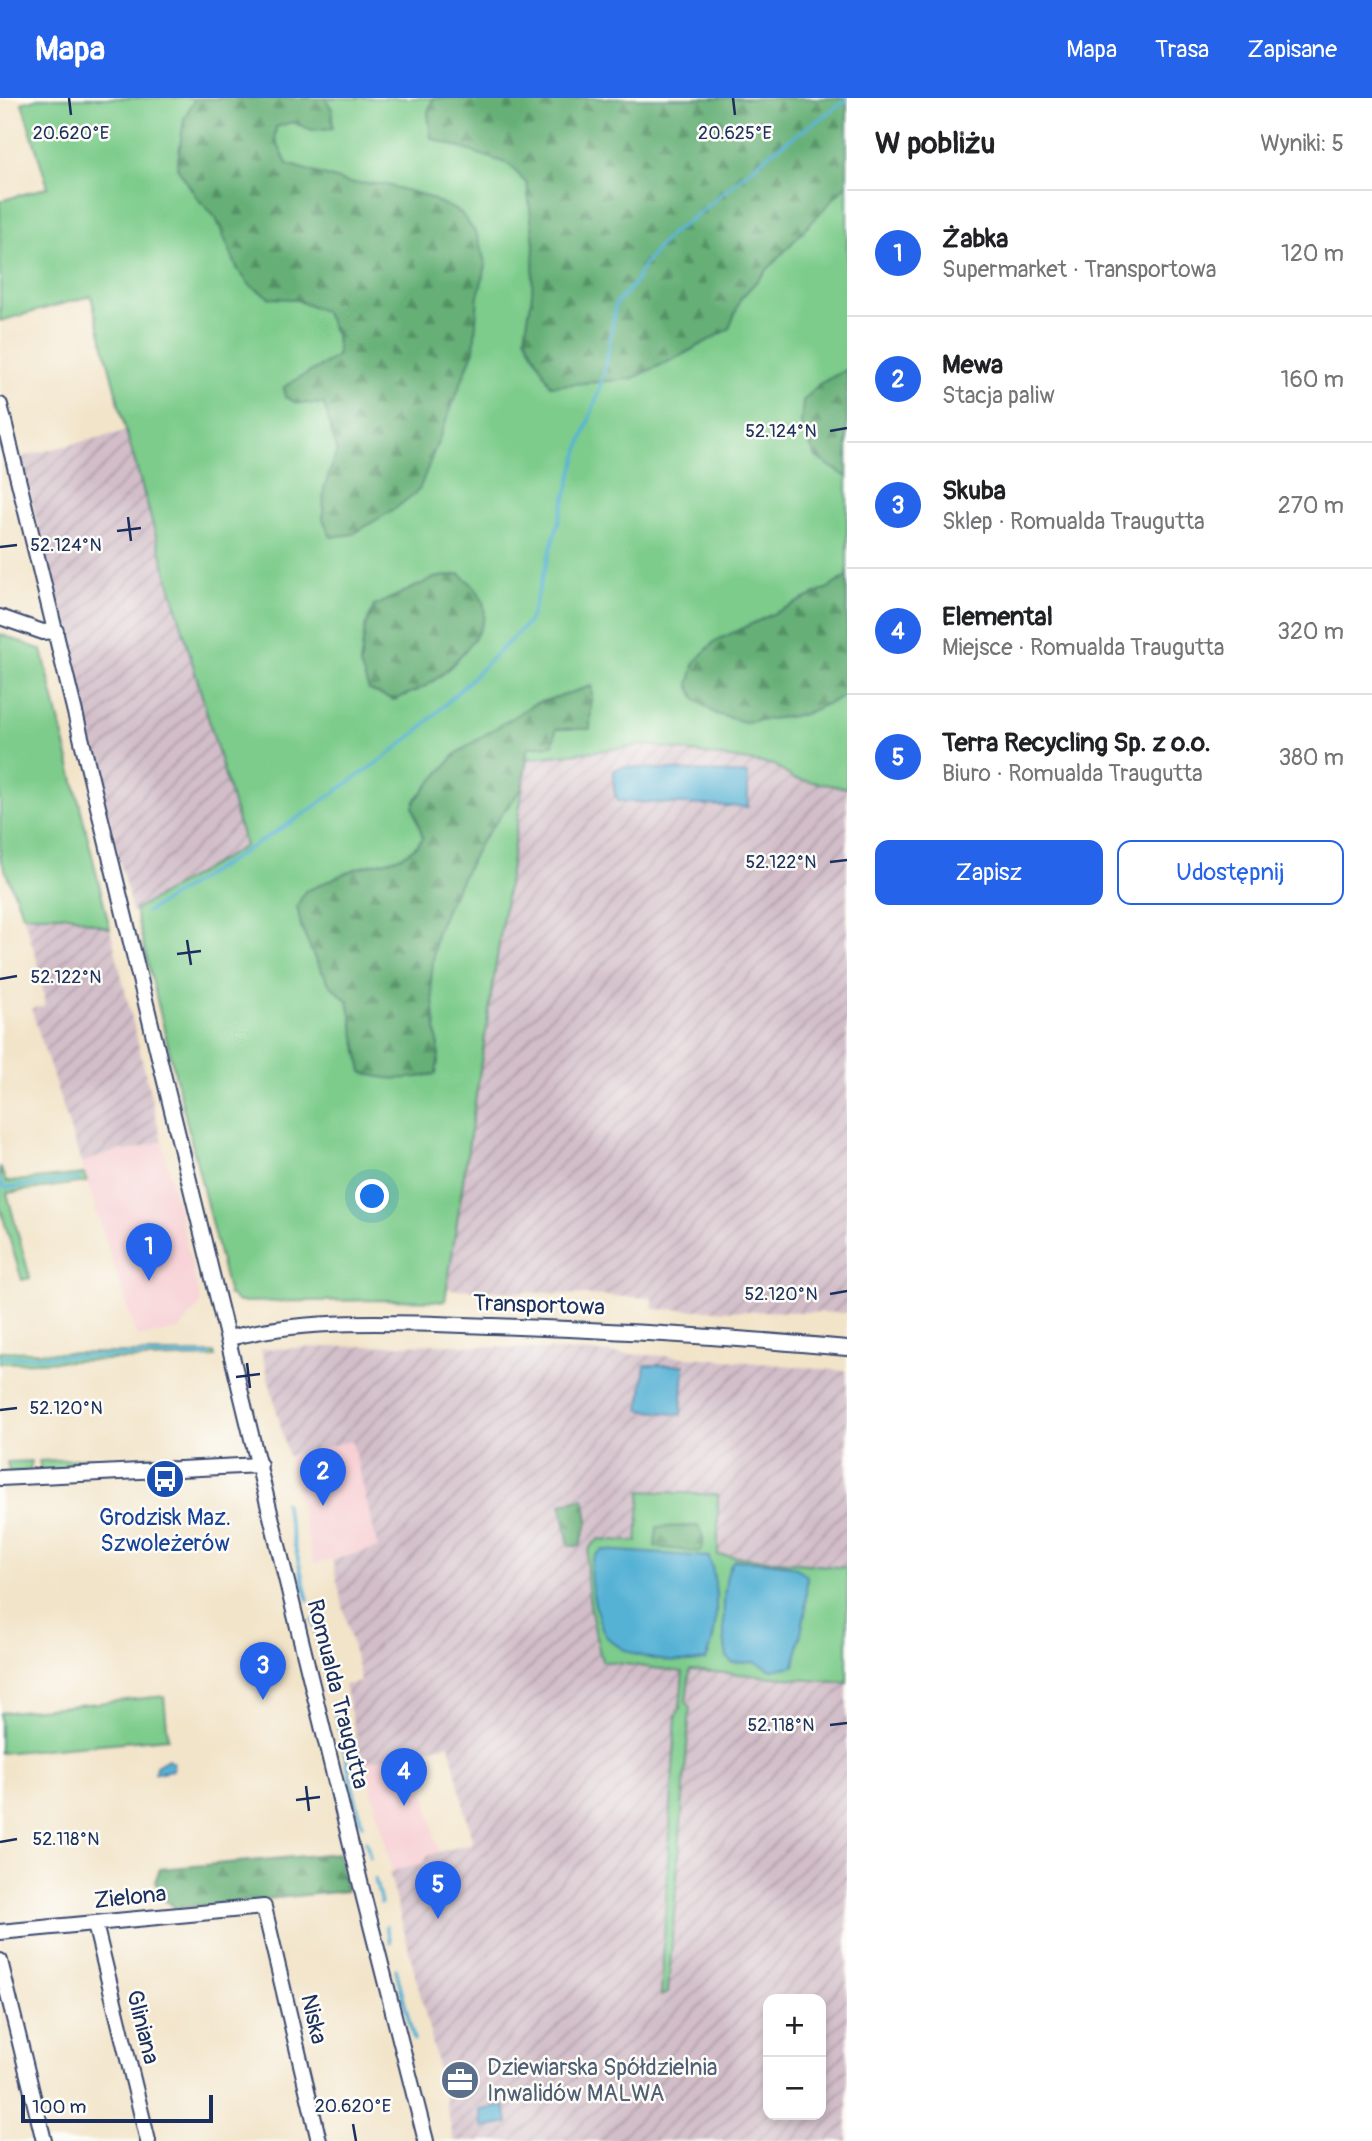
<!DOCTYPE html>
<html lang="pl">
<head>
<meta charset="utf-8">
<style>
  :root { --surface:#fff; --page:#f6f6f6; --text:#202124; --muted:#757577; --line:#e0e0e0; --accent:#2563eb }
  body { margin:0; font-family:Pangolin,sans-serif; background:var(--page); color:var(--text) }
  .controls { position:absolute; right:21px; bottom:21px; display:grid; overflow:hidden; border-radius:14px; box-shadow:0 4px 10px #0003 }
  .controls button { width:63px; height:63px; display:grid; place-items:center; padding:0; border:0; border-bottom:2px solid var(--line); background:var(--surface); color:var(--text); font:35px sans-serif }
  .scale { position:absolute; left:21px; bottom:18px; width:192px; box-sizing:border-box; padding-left:7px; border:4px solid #1b2f5e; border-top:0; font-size:19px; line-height:24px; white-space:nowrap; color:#1b2f5e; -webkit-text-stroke:5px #fdfcf7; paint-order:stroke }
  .you { position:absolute; left:373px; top:1099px; width:24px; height:24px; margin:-18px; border:5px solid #fff; border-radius:50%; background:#1a73e8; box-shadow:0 0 0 10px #1a73e833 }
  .badge { display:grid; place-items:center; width:46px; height:46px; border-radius:50%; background:var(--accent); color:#fff; font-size:23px; font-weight:700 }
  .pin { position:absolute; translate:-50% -58px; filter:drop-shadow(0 2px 4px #0008) }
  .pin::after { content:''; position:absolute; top:37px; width:24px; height:21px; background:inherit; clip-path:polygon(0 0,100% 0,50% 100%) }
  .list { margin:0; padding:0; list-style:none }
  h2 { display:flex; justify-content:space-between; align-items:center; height:91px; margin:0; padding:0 28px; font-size:30px }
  h2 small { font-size:23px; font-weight:400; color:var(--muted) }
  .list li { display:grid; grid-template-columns:46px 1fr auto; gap:21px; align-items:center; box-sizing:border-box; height:126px; padding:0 28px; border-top:2px solid var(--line) }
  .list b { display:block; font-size:26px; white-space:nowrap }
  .list p { margin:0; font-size:23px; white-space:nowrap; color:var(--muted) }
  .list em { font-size:23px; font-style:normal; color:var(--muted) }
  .actions { display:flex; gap:14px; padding:21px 28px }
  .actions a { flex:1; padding:16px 0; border:2px solid var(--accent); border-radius:14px; text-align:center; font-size:24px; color:var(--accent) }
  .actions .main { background:var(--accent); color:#fff }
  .map { position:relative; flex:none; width:847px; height:2043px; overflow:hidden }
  header { display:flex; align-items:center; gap:42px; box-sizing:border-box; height:98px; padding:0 35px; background:var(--accent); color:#fff }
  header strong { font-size:33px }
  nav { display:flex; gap:38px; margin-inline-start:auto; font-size:24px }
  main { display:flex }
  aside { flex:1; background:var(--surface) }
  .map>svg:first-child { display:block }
  .built { fill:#f7cfd4 }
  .industrial { fill:url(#industrial-furrows); fill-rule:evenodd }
  .green { fill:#7dcc8b; stroke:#4c7e74; stroke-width:2 }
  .forest { fill:url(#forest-firs); stroke:#40706a; stroke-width:2 }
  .water { fill:#57b2d5; stroke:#39709a; stroke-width:2 }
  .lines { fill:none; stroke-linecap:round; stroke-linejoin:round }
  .stream { stroke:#57b2d5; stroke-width:3.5 }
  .minor-casing { stroke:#3b4a6e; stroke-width:18 }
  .minor { stroke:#fff; stroke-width:14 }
  .ticks { fill:none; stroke:#1b2f5e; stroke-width:2.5 }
  .labels { text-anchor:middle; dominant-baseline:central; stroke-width:5; stroke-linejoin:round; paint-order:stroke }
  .street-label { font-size:23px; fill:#1b2f5e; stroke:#fdfcf7 }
  .transit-label { font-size:23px; fill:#164399; stroke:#fdfcf7 }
  .service-label { font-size:23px; fill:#4e5e75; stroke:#fdfcf7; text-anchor:start }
  .ticks-label { font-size:18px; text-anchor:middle; fill:#1b2f5e; stroke:#fdfcf7; stroke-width:5; stroke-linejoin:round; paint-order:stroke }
</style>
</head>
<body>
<header>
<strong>Mapa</strong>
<nav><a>Mapa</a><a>Trasa</a><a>Zapisane</a></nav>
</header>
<main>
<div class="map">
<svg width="847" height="2043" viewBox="0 0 847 2043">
  <defs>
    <pattern id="industrial-furrows" width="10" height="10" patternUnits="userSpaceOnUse" patternTransform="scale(1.75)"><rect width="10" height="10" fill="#d2bdc8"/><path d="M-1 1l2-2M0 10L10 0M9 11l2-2" fill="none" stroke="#aa9aa6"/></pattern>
    <pattern id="forest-firs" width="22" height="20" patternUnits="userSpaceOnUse" patternTransform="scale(1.75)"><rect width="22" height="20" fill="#66b077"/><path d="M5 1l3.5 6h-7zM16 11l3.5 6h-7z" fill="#539065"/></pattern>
  </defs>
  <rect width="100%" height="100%" fill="#fdfcf7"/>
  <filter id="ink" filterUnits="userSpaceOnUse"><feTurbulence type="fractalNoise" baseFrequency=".0143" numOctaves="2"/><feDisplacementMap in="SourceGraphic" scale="14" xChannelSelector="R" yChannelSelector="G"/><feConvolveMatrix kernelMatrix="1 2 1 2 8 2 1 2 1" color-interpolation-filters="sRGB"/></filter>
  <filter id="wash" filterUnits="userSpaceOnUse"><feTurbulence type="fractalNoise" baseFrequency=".00686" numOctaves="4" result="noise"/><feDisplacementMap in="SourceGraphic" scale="28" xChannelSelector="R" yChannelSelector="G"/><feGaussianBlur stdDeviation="1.57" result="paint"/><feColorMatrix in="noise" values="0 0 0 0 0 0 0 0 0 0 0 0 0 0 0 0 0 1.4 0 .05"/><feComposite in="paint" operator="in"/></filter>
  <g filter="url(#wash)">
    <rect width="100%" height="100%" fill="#f2e4c9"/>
    <g class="built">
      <polygon points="162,1043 201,1206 179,1232 137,1239 81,1065 123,1051 125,1054"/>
      <polygon points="352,1343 379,1450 314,1466 288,1358"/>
      <polygon points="417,1653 438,1754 428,1758 423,1766 392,1773 365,1664"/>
    </g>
    <g class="industrial">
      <polygon points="126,333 245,748 132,814 21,359"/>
      <polygon points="648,647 774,667 794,681 847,690 847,1215 653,1211 652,1200 447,1191 527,661"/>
      <polygon points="23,817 69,817 110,831 162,1043 125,1054 123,1051 81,1065 31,910 45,908 41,875"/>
      <path d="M438,1246L703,1260L847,1273V1470L717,1457L641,1393L637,1444L589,1497L597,1543L683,1573L680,1610L676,1617L661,1898L668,1895L690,1610L686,1604L690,1572L847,1585V2043H454L431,1938L389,1774L422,1766L428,1758L438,1754L473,1746L449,1646L362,1665L344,1587L361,1584L332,1462L378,1450L352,1343L288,1358L261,1251ZM768,1901H821V2017H768Z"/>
    </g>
    <g class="green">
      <polygon points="38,0 847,0 847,690 794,681 774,667 648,647 527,661 445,1203 391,1202 239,1204 229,1197 135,812 245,748 126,333 91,198 0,223 0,103 48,89 22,5"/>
      <polygon points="0,536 42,552 110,831 69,817 23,817 3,767 0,759"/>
      <polygon points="0,1068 6,1084 84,1076 87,1084 7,1095 30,1180 22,1182 0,1109"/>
      <polygon points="0,1253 60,1255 214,1255 215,1259 0,1265"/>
      <polygon points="239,1354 240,1363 213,1364 213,1355"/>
      <polygon points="177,1357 177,1368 140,1367 140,1359"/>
      <polygon points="92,1360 92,1368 41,1373 39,1363"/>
      <polygon points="31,1363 30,1373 9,1374 7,1364"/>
      <path d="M641,1393L718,1397V1457L847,1470V1585L690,1572L686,1604L690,1610L668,1895L661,1898L676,1617L680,1610L683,1574L602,1563C596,1540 579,1468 591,1448C593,1445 597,1444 599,1441L637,1444Z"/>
      <polygon points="164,1598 168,1640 0,1655 0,1615"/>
    </g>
    <g class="forest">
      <path d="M195,0H325L332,11L333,30L312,32L292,24L276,29L275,40L287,66L349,85L383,86L423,97L460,114L477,137L486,168L478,198L474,252L419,392L396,410L353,436L331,439L323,421L324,391L337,353L324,306L297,305L285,299L284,289C302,277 321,270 338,257L336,237L324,213L294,201L270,200L250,187L238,172L216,120L197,100L177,69L184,21Z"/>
      <polygon points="433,0 847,0 847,86 741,200 729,231 682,257 631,281 551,288 525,239 532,196 534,146 527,86 509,66 431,40 428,14"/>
      <polygon points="847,271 847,379 816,359 801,327 803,303 819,286"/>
      <path d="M460,476C497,504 488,527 461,557C451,569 438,581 424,589C415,594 404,597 394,602L369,592L360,567L365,530L374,508L434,480Z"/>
      <polygon points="847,478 847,597 802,617 745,624 716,616 696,602 689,587 695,564 715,543 826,491"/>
      <path d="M592,588L590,631H556L553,647L528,649L522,690L480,745L448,807L436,836L431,883L439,957L436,976C410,981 388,984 362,974L348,903L330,887L314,859L301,828L297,808L305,793C323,787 338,777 355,771C382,762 405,765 423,740L413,709L416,701L456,656L483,638L534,606Z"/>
      <polygon points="584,1400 588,1423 580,1448 569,1448 561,1406"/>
      <path d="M698,1428C704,1437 706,1445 700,1454L655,1449L657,1429Z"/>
      <polygon points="338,1755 346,1793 175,1810 163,1801 155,1783 160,1771"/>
    </g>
    <g class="water">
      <path d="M623,669L748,676V709L618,703C613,695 613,682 614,672Z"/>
      <polygon points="645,1267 684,1267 681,1317 640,1312"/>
      <path d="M602,1452L709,1459C719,1488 719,1534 706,1562C677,1567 631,1562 609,1541C598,1531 587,1478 592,1464C594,1458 597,1456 602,1452Z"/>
      <path d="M735,1462C754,1464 795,1462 807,1478L805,1516L794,1568L772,1572L755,1564L732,1565L727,1559C723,1541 720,1473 735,1462Z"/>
      <polygon points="168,1661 173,1665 173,1672 155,1675 156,1668"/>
      <polygon points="505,2008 508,2025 483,2030 480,2012"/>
    </g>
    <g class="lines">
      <g class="stream">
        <polyline points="147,814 298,720 384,660 417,634 527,526 532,516 580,348 597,299 606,266 616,205 634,186 645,165 668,138 699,115 771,54 847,2"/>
        <polyline points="0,1083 5,1090 79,1081"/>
        <polyline points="0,1259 209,1257"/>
        <polyline points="284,1404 308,1502"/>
        <polyline points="313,1522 326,1578"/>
        <polyline points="333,1606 362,1727"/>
        <polyline points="366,1743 370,1760"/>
        <polyline points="375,1781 381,1805"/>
        <polyline points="386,1828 390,1845"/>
        <polyline points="396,1871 414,1942"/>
      </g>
    </g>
  </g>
  <g filter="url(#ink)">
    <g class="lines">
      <defs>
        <g id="minor">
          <polyline points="0,307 364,1800 426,2043"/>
          <polyline points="0,519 43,534 56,533"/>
          <path d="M229,1240C312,1219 408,1225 493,1228C611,1232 729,1239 847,1250"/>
          <polyline points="0,1380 260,1367"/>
          <polyline points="95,1826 148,2043"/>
          <polyline points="0,1834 264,1809 319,2043"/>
          <polyline points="0,1863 44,2043"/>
        </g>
      </defs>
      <use href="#minor" class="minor-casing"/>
      <use href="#minor" class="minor"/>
    </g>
  </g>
  <path class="ticks" d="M69,0L71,17M733,0L735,17M830,333L847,330M128,419L131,443M117,433L141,430M0,449L17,447M830,764L847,762M187,842L191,867M177,856L201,853M0,881L17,878M830,1196L847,1193M247,1265L250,1290M236,1279L260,1276M0,1312L17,1310M830,1627L847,1625M306,1688L309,1713M296,1702L320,1699M0,1744L17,1741M353,2026L356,2043"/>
  <defs>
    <symbol id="bus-disc" viewBox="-11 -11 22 22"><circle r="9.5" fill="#1a4fb4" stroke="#fdfcf7"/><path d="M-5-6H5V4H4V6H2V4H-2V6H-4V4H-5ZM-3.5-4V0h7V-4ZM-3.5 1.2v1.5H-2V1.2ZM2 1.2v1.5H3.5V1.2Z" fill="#fff"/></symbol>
    <symbol id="office-disc" viewBox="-11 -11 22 22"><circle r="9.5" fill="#5c6f8a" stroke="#fdfcf7"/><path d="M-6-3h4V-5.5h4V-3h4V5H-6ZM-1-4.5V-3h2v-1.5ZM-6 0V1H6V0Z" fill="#fff"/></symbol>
  </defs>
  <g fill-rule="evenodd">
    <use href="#bus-disc" x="143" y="1359" width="44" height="44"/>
    <use href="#office-disc" x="438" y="1960" width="44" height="44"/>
  </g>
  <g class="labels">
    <g class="street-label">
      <text transform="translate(539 1207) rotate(2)">Transportowa</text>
      <text transform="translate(338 1596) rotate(76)">Romualda Traugutta</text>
      <text transform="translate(130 1799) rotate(-6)">Zielona</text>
      <text transform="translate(314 1921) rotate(77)">Niska</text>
      <text transform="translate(143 1929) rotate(76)">Gliniana</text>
    </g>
    <g class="transit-label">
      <text x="165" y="1419">Grodzisk Maz.<tspan x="165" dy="26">Szwoleżerów</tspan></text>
    </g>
    <g class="service-label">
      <text x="487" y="1969">Dziewiarska Spółdzielnia<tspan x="487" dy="26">Inwalidów MALWA</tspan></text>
    </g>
  </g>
  <g class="ticks-label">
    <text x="71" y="41">20.620°E</text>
    <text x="735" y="41">20.625°E</text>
    <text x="781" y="339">52.124°N</text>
    <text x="66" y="453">52.124°N</text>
    <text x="781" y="770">52.122°N</text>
    <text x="66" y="885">52.122°N</text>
    <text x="781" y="1202">52.120°N</text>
    <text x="66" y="1316">52.120°N</text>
    <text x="781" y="1633">52.118°N</text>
    <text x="66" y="1747">52.118°N</text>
    <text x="353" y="2014">20.620°E</text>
  </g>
</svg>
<div class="controls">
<button>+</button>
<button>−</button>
</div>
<div class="scale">100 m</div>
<div class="you"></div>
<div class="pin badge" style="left:149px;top:1183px">1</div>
<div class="pin badge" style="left:323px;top:1408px">2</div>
<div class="pin badge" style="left:263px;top:1602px">3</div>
<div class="pin badge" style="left:404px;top:1708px">4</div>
<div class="pin badge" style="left:438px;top:1821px">5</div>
</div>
<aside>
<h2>W pobliżu<small>Wyniki: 5</small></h2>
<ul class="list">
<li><span class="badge">1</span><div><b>Żabka</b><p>Supermarket · Transportowa</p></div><em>120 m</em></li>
<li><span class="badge">2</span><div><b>Mewa</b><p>Stacja paliw</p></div><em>160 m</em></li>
<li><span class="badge">3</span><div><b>Skuba</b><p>Sklep · Romualda Traugutta</p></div><em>270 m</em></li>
<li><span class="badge">4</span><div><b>Elemental</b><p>Miejsce · Romualda Traugutta</p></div><em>320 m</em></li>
<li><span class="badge">5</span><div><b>Terra Recycling Sp. z o.o.</b><p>Biuro · Romualda Traugutta</p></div><em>380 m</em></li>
</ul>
<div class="actions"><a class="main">Zapisz</a><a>Udostępnij</a></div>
</aside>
</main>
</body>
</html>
